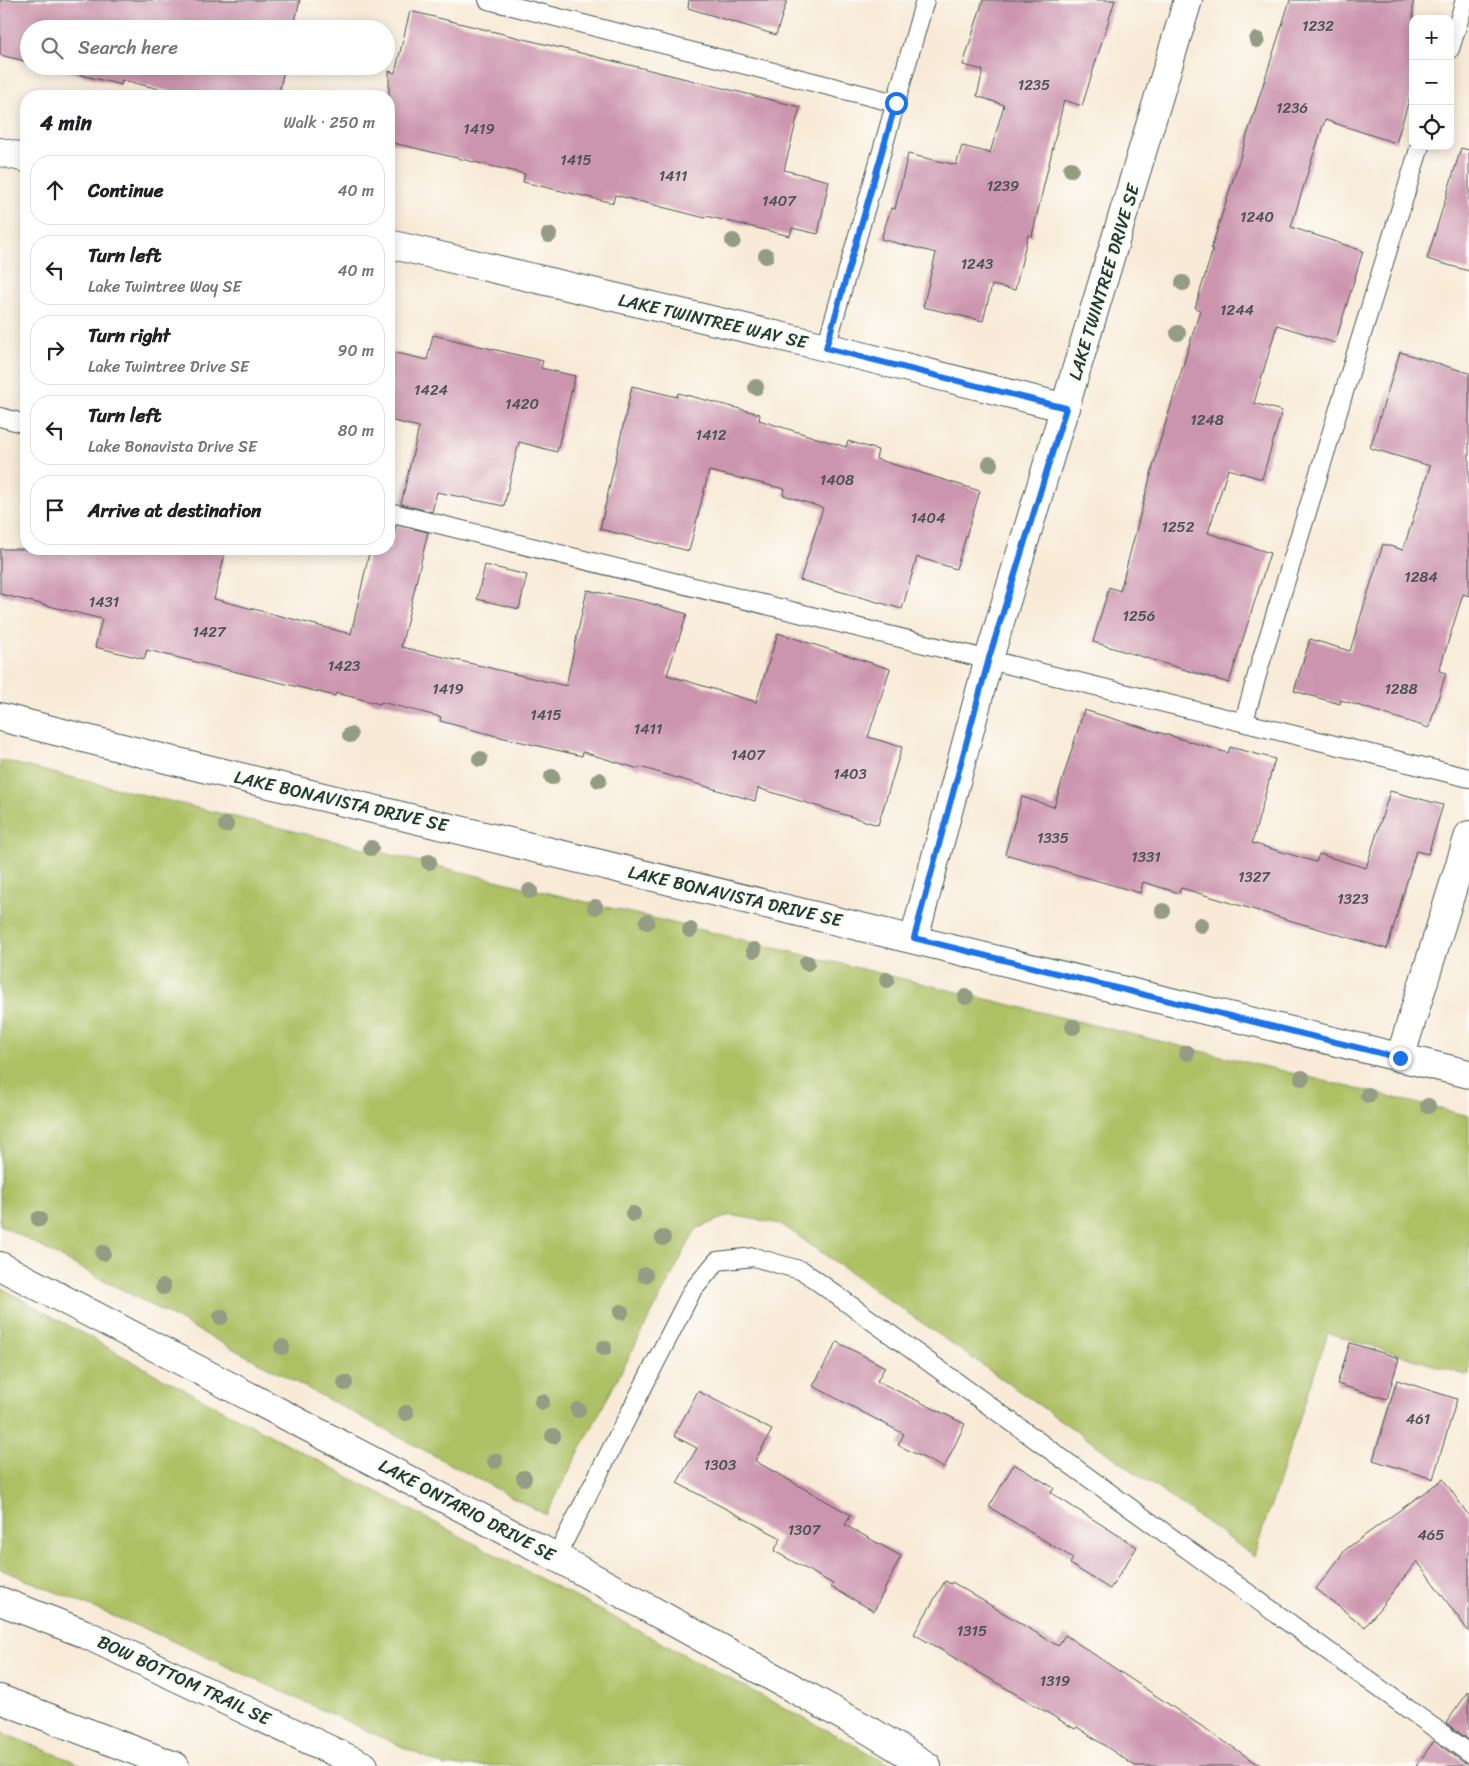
<!DOCTYPE html>
<html lang="en">
<head>
<meta charset="utf-8">
<style>
  :root { --surface:#fff; --page:#f6f6f6; --text:#202124; --muted:#757577; --line:#e0e0e0 }
  body { margin:0; font-family:Sriracha,sans-serif; background:var(--page); color:var(--text) }
  .controls { position:absolute; right:15px; top:15px; display:grid; overflow:hidden; border-radius:10px; box-shadow:0 2px 12px #0003 }
  .controls button { width:45px; height:45px; display:grid; place-items:center; padding:0; border:0; border-bottom:1px solid var(--line); background:var(--surface); color:var(--text); font:25px sans-serif }
  .stop { position:absolute; width:15px; height:15px; margin:-11px; border:4px solid #1a73e8; border-radius:50%; background:#fff }
  .stop.end { background:#1a73e8; border-color:#fff; box-shadow:0 1px 5px #0008 }
  .list { margin:0; padding:0; list-style:none }
  h2 { display:flex; justify-content:space-between; align-items:center; height:65px; margin:0; padding:0 20px; font-size:21px }
  h2 small { font-size:16px; font-weight:400; color:var(--muted) }
  .list li { display:grid; grid-template-columns:32px 1fr auto; gap:15px; align-items:center; box-sizing:border-box; height:70px; margin:0 10px 10px; padding:0 10px; border:1px solid var(--line); border-radius:20px }
  .list b { display:block; font-size:19px; white-space:nowrap }
  .list p { margin:0; font-size:16px; white-space:nowrap; color:var(--muted) }
  .list em { font-size:16px; font-style:normal; color:var(--muted) }
  .icon { flex:none; width:28px; height:28px; fill:none; stroke:currentColor; stroke-width:2; stroke-linecap:round; stroke-linejoin:round }
  .map { position:relative; flex:none; width:1469px; height:1766px; overflow:hidden }
  .search { position:absolute; background:var(--surface); box-shadow:0 2px 12px #0003; left:20px; top:20px; width:375px; height:55px; display:flex; align-items:center; gap:12px; box-sizing:border-box; padding:0 18px; border-radius:28px; color:var(--muted); font-size:19px }
  .panel { position:absolute; background:var(--surface); box-shadow:0 2px 12px #0003; left:20px; top:90px; width:375px; height:465px; border-radius:20px }
  .map>svg:first-child { display:block }
  .green { fill:#adc064; stroke:#667e4c }
  .building { fill:#cc95ae }
  .lines { fill:none; stroke-linecap:round; stroke-linejoin:round }
  .service-casing { stroke:#40574c; stroke-width:20 }
  .minor-casing { stroke:#40574c; stroke-width:30 }
  .tertiary-casing { stroke:#40574c; stroke-width:30 }
  .secondary-casing { stroke:#40574c; stroke-width:30 }
  .service { stroke:#fff; stroke-width:18 }
  .minor { stroke:#fff; stroke-width:28 }
  .tertiary { stroke:#fff; stroke-width:28 }
  .secondary { stroke:#fff; stroke-width:28 }
  .tree { fill:#949d84 }
  .route { stroke:#1a73e8; stroke-width:6 }
  .labels { text-anchor:middle; dominant-baseline:central; stroke-width:5; stroke-linejoin:round; paint-order:stroke }
  .number-label { font-size:15px; fill:#4a5352 }
  .street-label { font-size:18px; fill:#1f3d34; stroke:#fdfcf7 }
</style>
</head>
<body>
<div class="map">
<svg width="1469" height="1766" viewBox="0 0 1469 1766">
  <rect width="100%" height="100%" fill="#fdfcf7"/>
  <filter id="ink" filterUnits="userSpaceOnUse"><feTurbulence type="fractalNoise" baseFrequency=".02" numOctaves="2"/><feDisplacementMap in="SourceGraphic" scale="10" xChannelSelector="R" yChannelSelector="G"/><feConvolveMatrix kernelMatrix="1 2 1 2 8 2 1 2 1" color-interpolation-filters="sRGB"/></filter>
  <filter id="wash" filterUnits="userSpaceOnUse"><feTurbulence type="fractalNoise" baseFrequency=".0096" numOctaves="4" result="noise"/><feDisplacementMap in="SourceGraphic" scale="20" xChannelSelector="R" yChannelSelector="G"/><feGaussianBlur stdDeviation="1.12" result="paint"/><feColorMatrix in="noise" values="0 0 0 0 0 0 0 0 0 0 0 0 0 0 0 0 0 1.4 0 .05"/><feComposite in="paint" operator="in"/></filter>
  <g filter="url(#wash)">
    <rect width="100%" height="100%" fill="#f8ead7"/>
    <g class="green">
      <polygon points="0,760 1469,1116 1469,1376 1328,1333 1254,1556 781,1224 730,1215 696,1229 546,1515 0,1225"/>
      <polygon points="0,1287 155,1374 894,1766 444,1766 159,1635 0,1569"/>
      <polygon points="0,1732 85,1766 0,1766"/>
    </g>
    <g id="blocks">
      <g class="building">
        <polygon points="0,0 300,0 293,29 29,29 29,62 0,55"/>
        <polygon points="689,0 787,0 776,35 688,8"/>
        <polygon points="983,0 1115,0 1082,106 1064,100 1032,236 1028,235 1015,290 992,285 983,321 923,307 936,253 881,239 891,208 895,209 908,154 956,165 962,146 990,153 1004,105 977,96 983,70 963,65"/>
        <polygon points="1290,0 1413,0 1413,87 1396,143 1325,120 1312,159 1291,227 1363,251 1335,343 1277,325 1254,403 1282,411 1262,479 1228,469 1208,533 1270,553 1229,683 1093,642 1109,587 1120,591 1158,448 1200,310 1195,308 1213,249 1211,249"/>
        <polygon points="410,11 800,107 784,170 829,181 818,234 792,228 790,236 706,216 705,218 615,195 613,203 523,182 525,174 389,142 389,71 395,73"/>
        <polygon points="45,66 285,66 278,96 189,96 122,80 121,85"/>
        <polygon points="1461,148 1469,150 1469,271 1427,259"/>
        <polygon points="433,335 543,361 541,368 575,376 557,452 519,442 504,506 437,492 432,512 401,504 419,427 389,420 389,351 427,360"/>
        <polygon points="1400,352 1469,373 1469,596 1463,594 1439,671 1446,673 1429,728 1341,700 1340,704 1294,691 1310,639 1350,651 1383,544 1403,550 1430,466 1370,448"/>
        <polygon points="632,386 677,397 678,393 760,414 759,420 846,447 848,441 878,450 876,459 980,491 956,569 917,557 902,609 800,580 823,508 783,495 785,489 709,471 689,551 600,529"/>
        <polygon points="396,525 428,532 401,647 566,686 587,590 642,601 687,614 667,675 756,702 778,633 890,669 868,737 902,747 878,825 758,788 755,801 640,767 639,769 583,752 582,756 496,736 440,721 441,717 381,702 380,704 336,693 335,696 147,650 144,659 95,647 102,619 0,594 0,549 226,549 214,599 351,634 370,549 390,549"/>
        <polygon points="485,565 527,575 519,609 477,599"/>
        <polygon points="1084,710 1228,753 1230,747 1275,759 1252,843 1316,862 1319,854 1366,868 1390,791 1443,805 1428,854 1416,851 1387,949 1181,888 1179,893 1143,882 1140,893 1005,854 1022,797 1054,807"/>
        <polygon points="837,1342 885,1367 877,1381 965,1424 944,1468 898,1445 904,1434 813,1386"/>
        <polygon points="1350,1343 1399,1358 1387,1399 1337,1384"/>
        <polygon points="1397,1380 1457,1399 1433,1479 1373,1460"/>
        <polygon points="698,1391 772,1430 755,1461 851,1515 845,1525 901,1556 874,1611 831,1587 833,1584 774,1551 781,1538 677,1483 697,1448 674,1436"/>
        <polygon points="1014,1464 1054,1488 1051,1493 1137,1547 1110,1589 1070,1564 1073,1558 989,1507"/>
        <polygon points="1443,1479 1469,1516 1469,1632 1417,1561 1365,1627 1316,1589 1346,1549"/>
        <polygon points="945,1581 951,1584 952,1582 1058,1646 1065,1635 1261,1766 1135,1766 1077,1727 1075,1729 914,1634"/>
        <polygon points="1469,1691 1469,1740 1446,1723"/>
        <polygon points="1434,1741 1463,1762 1469,1763 1469,1766 1416,1766"/>
      </g>
    </g>
  </g>
  <g filter="url(#ink)">
    <use href="#blocks" fill-opacity="0" stroke="#40574c" stroke-width="1"/>
    <g class="lines">
      <defs>
        <g id="service">
          <polyline points="488,0 896,103"/>
          <polyline points="1450,49 1465,0"/>
          <polyline points="826,347 925,0"/>
          <polyline points="0,417 26,424"/>
          <polyline points="389,512 1469,778"/>
          <polyline points="1244,721 1261,661 1420,146"/>
          <polyline points="556,1557 692,1291 717,1261 754,1257 803,1271 1469,1753"/>
        </g>
        <g id="minor">
          <polyline points="0,152 26,158"/>
          <polyline points="389,244 826,347 1066,408"/>
          <polyline points="914,939 989,658 1188,0"/>
          <polyline points="1400,1058 1469,835"/>
          <polyline points="0,1266 556,1557 872,1732 927,1766"/>
        </g>
        <polyline id="tertiary" points="0,717 170,760 1469,1074"/>
        <g id="secondary">
          <polyline points="0,1601 83,1633 364,1766"/>
          <polyline points="0,1699 175,1766"/>
        </g>
      </defs>
      <use href="#service" class="service-casing"/>
      <use href="#minor" class="minor-casing"/>
      <use href="#tertiary" class="tertiary-casing"/>
      <use href="#secondary" class="secondary-casing"/>
      <use href="#service" class="service"/>
      <use href="#minor" class="minor"/>
      <use href="#tertiary" class="tertiary"/>
      <use href="#secondary" class="secondary"/>
    </g>
    <g class="tree">
      <circle cx="1257" cy="40" r="8"/>
      <circle cx="1071" cy="169" r="8"/>
      <circle cx="549" cy="235" r="8"/>
      <circle cx="733" cy="241" r="8"/>
      <circle cx="766" cy="256" r="8"/>
      <circle cx="1183" cy="283" r="8"/>
      <circle cx="1178" cy="333" r="8"/>
      <circle cx="756" cy="387" r="8"/>
      <circle cx="990" cy="464" r="8"/>
      <circle cx="350" cy="735" r="8"/>
      <circle cx="480" cy="759" r="8"/>
      <circle cx="552" cy="777" r="8"/>
      <circle cx="599" cy="780" r="8"/>
      <circle cx="226" cy="825" r="8"/>
      <circle cx="371" cy="848" r="8"/>
      <circle cx="429" cy="862" r="8"/>
      <circle cx="530" cy="891" r="8"/>
      <circle cx="595" cy="907" r="8"/>
      <circle cx="1163" cy="911" r="8"/>
      <circle cx="647" cy="922" r="8"/>
      <circle cx="1201" cy="925" r="8"/>
      <circle cx="690" cy="930" r="8"/>
      <circle cx="754" cy="950" r="8"/>
      <circle cx="807" cy="963" r="8"/>
      <circle cx="887" cy="980" r="8"/>
      <circle cx="966" cy="997" r="8"/>
      <circle cx="1073" cy="1027" r="8"/>
      <circle cx="1187" cy="1053" r="8"/>
      <circle cx="1302" cy="1078" r="8"/>
      <circle cx="1368" cy="1095" r="8"/>
      <circle cx="1428" cy="1106" r="8"/>
      <circle cx="633" cy="1214" r="8"/>
      <circle cx="39" cy="1219" r="8"/>
      <circle cx="663" cy="1238" r="8"/>
      <circle cx="103" cy="1253" r="8"/>
      <circle cx="645" cy="1275" r="8"/>
      <circle cx="163" cy="1287" r="8"/>
      <circle cx="621" cy="1312" r="8"/>
      <circle cx="221" cy="1317" r="8"/>
      <circle cx="282" cy="1347" r="8"/>
      <circle cx="604" cy="1348" r="8"/>
      <circle cx="345" cy="1383" r="8"/>
      <circle cx="542" cy="1402" r="8"/>
      <circle cx="578" cy="1410" r="8"/>
      <circle cx="406" cy="1413" r="8"/>
      <circle cx="553" cy="1436" r="8"/>
      <circle cx="495" cy="1461" r="8"/>
      <circle cx="524" cy="1478" r="8"/>
    </g>
  </g>
  <g class="lines" filter="url(#ink)">
    <polyline class="route" points="896,103 826,348 1066,408 989,658 914,938 1400,1058"/>
  </g>
  <g class="labels">
    <g class="number-label">
      <text x="1318" y="26">1232</text>
      <text x="1034" y="85">1235</text>
      <text x="1292" y="108">1236</text>
      <text x="479" y="129">1419</text>
      <text x="576" y="160">1415</text>
      <text x="673" y="176">1411</text>
      <text x="1003" y="186">1239</text>
      <text x="779" y="201">1407</text>
      <text x="1257" y="217">1240</text>
      <text x="977" y="264">1243</text>
      <text x="1237" y="310">1244</text>
      <text x="431" y="390">1424</text>
      <text x="522" y="404">1420</text>
      <text x="1207" y="420">1248</text>
      <text x="711" y="435">1412</text>
      <text x="837" y="480">1408</text>
      <text x="928" y="518">1404</text>
      <text x="1178" y="527">1252</text>
      <text x="1421" y="577">1284</text>
      <text x="104" y="602">1431</text>
      <text x="1139" y="616">1256</text>
      <text x="209" y="632">1427</text>
      <text x="344" y="666">1423</text>
      <text x="448" y="689">1419</text>
      <text x="1401" y="689">1288</text>
      <text x="546" y="715">1415</text>
      <text x="648" y="729">1411</text>
      <text x="748" y="755">1407</text>
      <text x="850" y="774">1403</text>
      <text x="1053" y="838">1335</text>
      <text x="1146" y="857">1331</text>
      <text x="1254" y="877">1327</text>
      <text x="1353" y="899">1323</text>
      <text x="1418" y="1419">461</text>
      <text x="720" y="1465">1303</text>
      <text x="804" y="1530">1307</text>
      <text x="1431" y="1535">465</text>
      <text x="972" y="1631">1315</text>
      <text x="1055" y="1681">1319</text>
    </g>
    <g class="street-label">
      <text transform="translate(1104 282) rotate(-73)">LAKE TWINTREE DRIVE SE</text>
      <text transform="translate(713 321) rotate(13)">LAKE TWINTREE WAY SE</text>
      <text transform="translate(341 801) rotate(13)">LAKE BONAVISTA DRIVE SE</text>
      <text transform="translate(735 896) rotate(13)">LAKE BONAVISTA DRIVE SE</text>
      <text transform="translate(467 1510) rotate(28)">LAKE ONTARIO DRIVE SE</text>
      <text transform="translate(184 1680) rotate(25)">BOW BOTTOM TRAIL SE</text>
    </g>
  </g>
</svg>
<div class="controls">
<button>+</button>
<button>−</button>
<button><svg class="icon" aria-label="locate" viewBox="0 0 24 24"><circle cx="12" cy="12" r="6"/><path d="M12 2v4M12 18v4M2 12h4M18 12h4"/></svg></button>
</div>
<div class="stop" style="left:896px;top:103px"></div>
<div class="stop end" style="left:1400px;top:1058px"></div>
<div class="search"><svg class="icon" aria-label="search" viewBox="0 0 24 24"><circle cx="10" cy="10" r="6"/><path d="M15 15l6 6"/></svg>Search here</div>
<section class="panel">
<h2>4 min<small>Walk · 250 m</small></h2>
<ul class="list">
<li><svg class="icon" aria-label="ahead" viewBox="0 0 24 24"><path d="M12 20V5M6 11l6-6 6 6"/></svg><div><b>Continue</b></div><em>40 m</em></li>
<li><svg class="icon" aria-label="left" viewBox="0 0 24 24"><path d="M17 20v-9H6M10 6l-5 5 5 5"/></svg><div><b>Turn left</b><p>Lake Twintree Way SE</p></div><em>40 m</em></li>
<li><svg class="icon" aria-label="right" viewBox="0 0 24 24"><path d="M7 20v-9h11M14 6l5 5-5 5"/></svg><div><b>Turn right</b><p>Lake Twintree Drive SE</p></div><em>90 m</em></li>
<li><svg class="icon" aria-label="left" viewBox="0 0 24 24"><path d="M17 20v-9H6M10 6l-5 5 5 5"/></svg><div><b>Turn left</b><p>Lake Bonavista Drive SE</p></div><em>80 m</em></li>
<li><svg class="icon" aria-label="arrive" viewBox="0 0 24 24"><path d="M6 21V4h12l-3 4 3 4H6"/></svg><div><b>Arrive at destination</b></div></li>
</ul>
</section>
</div>
</body>
</html>
